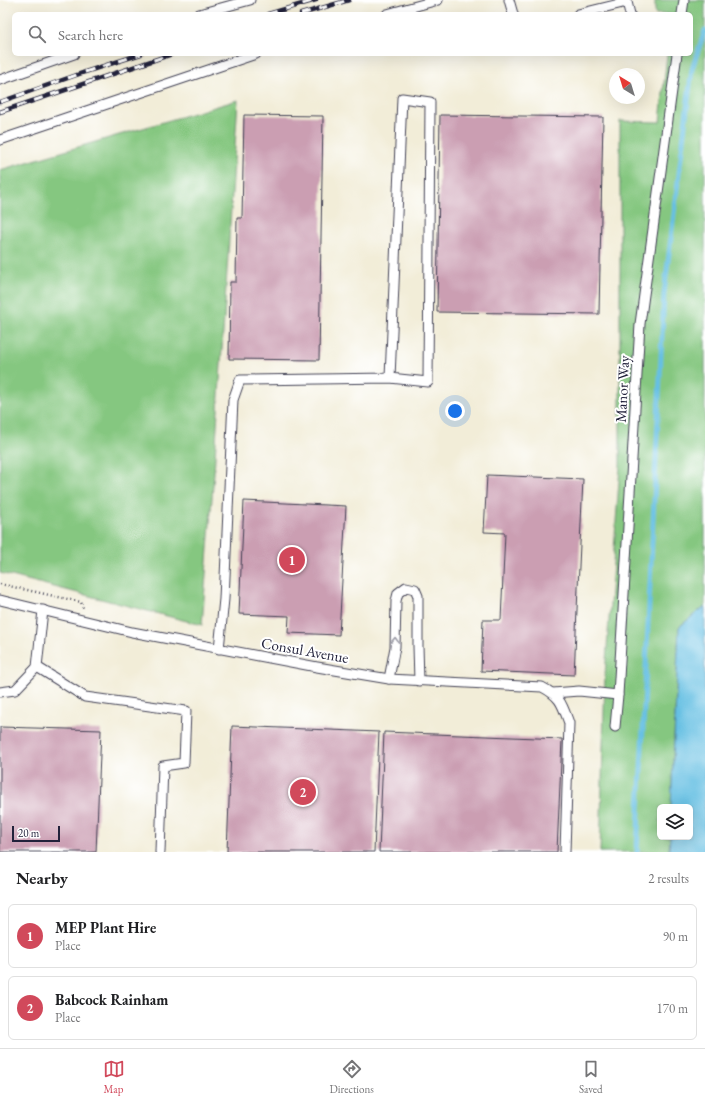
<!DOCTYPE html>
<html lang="en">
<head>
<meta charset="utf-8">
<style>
  :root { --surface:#fff; --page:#f2f2f2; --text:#202124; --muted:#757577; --line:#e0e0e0; --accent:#d1495b }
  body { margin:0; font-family:"EB Garamond",serif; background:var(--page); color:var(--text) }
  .controls { position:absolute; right:12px; bottom:12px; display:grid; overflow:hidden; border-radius:6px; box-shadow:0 4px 16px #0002 }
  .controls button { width:36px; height:36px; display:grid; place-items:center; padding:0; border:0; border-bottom:1px solid var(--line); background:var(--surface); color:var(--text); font:20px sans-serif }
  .compass { position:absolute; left:609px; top:68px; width:36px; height:36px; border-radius:50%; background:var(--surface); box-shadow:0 4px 16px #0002; rotate:322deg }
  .scale { position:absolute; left:12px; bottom:10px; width:48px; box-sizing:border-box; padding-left:4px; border:2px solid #22223b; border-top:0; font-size:11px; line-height:14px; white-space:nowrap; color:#22223b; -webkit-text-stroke:3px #fff; paint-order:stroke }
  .you { position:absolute; left:455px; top:411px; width:14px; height:14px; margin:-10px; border:3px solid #fff; border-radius:50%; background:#1a73e8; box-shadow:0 0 0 6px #1a73e833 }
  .badge { display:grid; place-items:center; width:26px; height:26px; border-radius:50%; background:var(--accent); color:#fff; font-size:13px; font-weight:700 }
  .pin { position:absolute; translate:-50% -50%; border:2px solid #fff; box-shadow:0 1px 4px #0006 }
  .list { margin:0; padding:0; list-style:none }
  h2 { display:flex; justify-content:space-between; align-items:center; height:52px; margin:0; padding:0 16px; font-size:17px }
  h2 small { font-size:13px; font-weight:400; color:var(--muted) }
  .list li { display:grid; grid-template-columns:26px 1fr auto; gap:12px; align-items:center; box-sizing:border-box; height:64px; margin:0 8px 8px; padding:0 8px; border:1px solid var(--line); border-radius:6px }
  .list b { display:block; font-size:15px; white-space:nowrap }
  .list p { margin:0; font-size:13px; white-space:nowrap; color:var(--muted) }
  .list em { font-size:13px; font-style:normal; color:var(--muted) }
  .icon { flex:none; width:22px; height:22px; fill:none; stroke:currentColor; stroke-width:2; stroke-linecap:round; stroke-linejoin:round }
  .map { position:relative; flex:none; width:705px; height:852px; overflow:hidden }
  .search { position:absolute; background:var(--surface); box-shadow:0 4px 16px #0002; left:12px; right:12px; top:12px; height:44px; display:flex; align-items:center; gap:10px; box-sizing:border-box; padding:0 14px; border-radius:6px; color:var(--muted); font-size:15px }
  .sheet { height:196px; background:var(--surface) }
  nav { display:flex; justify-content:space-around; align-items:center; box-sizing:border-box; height:56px; border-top:1px solid var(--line); background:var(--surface); font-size:11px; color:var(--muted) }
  nav a { display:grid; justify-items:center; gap:2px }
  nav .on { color:var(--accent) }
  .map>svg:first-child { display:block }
  .green { fill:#85c780; stroke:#54745e }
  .water { fill:#66c0e3; stroke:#44718f }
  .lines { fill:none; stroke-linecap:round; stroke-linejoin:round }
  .stream { stroke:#66c0e3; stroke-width:5 }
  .building { fill:#cb9eb2 }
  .service-casing { stroke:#414053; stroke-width:11 }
  .path { stroke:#414053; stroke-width:2.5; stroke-dasharray:1 3; stroke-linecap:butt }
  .service { stroke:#fff; stroke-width:9 }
  .rail-casing { stroke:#22223b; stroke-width:4.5 }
  .rail { stroke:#fff; stroke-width:3; stroke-dasharray:9; stroke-linecap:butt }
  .oneway { stroke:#9c9ca7 }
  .labels { text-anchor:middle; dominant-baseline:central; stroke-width:4; stroke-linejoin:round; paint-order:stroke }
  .street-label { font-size:15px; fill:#22223b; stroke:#fff }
</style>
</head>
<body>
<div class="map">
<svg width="705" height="852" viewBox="0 0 705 852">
  <rect width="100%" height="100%" fill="#fff"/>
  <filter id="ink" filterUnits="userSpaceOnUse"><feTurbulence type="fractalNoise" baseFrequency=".025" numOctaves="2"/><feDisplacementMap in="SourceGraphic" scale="8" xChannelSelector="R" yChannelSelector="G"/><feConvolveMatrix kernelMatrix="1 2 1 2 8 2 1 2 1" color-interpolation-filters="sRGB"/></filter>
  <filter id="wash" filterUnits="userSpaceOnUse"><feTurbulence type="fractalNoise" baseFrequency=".012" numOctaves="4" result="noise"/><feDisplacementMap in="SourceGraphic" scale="16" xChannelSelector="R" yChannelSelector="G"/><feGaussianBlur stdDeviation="0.9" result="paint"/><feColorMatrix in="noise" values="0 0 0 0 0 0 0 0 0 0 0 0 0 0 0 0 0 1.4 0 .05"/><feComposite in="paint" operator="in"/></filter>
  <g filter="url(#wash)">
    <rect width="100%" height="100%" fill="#f2edd8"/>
    <g class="green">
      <polygon points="655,0 705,0 705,606 679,627 671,807 660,807 660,837 670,837 669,852 600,852 605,675 620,466 620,121 660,122 667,54 691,54 691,14 655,14"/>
      <polygon points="238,100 214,473 202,625 0,573 0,170"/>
    </g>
    <polygon class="water" points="705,606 705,852 669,852 670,837 690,837 690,807 671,807 679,627"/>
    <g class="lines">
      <polyline class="stream" points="637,852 664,294 692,69 705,30"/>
    </g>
    <g id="blocks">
      <g class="building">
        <polygon points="244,115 323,116 319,360 229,359 230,282 236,282 237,218 242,218"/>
        <polygon points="440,115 603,117 599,314 437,312"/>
        <polygon points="487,475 583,479 574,675 481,671 483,620 501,620 505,533 484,532"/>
        <polygon points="244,501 346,506 339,635 288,633 289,616 239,614"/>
        <polygon points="232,726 379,732 374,852 227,852"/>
        <polygon points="0,727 101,730 96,852 0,852"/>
        <polygon points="384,732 562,739 557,852 379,852"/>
      </g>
    </g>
  </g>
  <g filter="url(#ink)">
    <use href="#blocks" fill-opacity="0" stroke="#414053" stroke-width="1"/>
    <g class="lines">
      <defs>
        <g id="service">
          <polyline points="509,0 513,14"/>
          <polyline points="199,14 250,0"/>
          <polyline points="387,14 438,0"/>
          <polyline points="578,14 627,2 630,14"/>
          <polyline points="682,14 684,0"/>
          <polyline points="0,80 74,54"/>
          <polyline points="0,140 256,54"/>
          <path d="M0,600L132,632L317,667L389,679L542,687C561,697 562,704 569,723L565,852"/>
          <polyline points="219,649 224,599 233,400 240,380 390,378 402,98 430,102 428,382 390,378"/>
          <polyline points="37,667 85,697 186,711 184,763 163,766 160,852"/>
          <polyline points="389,679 395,647 396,601 398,593 406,587 415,589 418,596 418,646 419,681"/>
          <polyline points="0,692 15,690 37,667 43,610"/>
          <polyline points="553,693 579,691 618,695"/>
          <polyline points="615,727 618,695 640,324 677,54"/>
        </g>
      </defs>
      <use href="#service" class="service-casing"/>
      <polyline class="path" points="0,584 81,602 83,608"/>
      <use href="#service" class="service"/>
      <defs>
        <g id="rail">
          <polyline points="268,14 316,0"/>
          <polyline points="301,14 349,0"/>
          <polyline points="0,102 85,72 141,54"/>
          <polyline points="0,112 172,54"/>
        </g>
      </defs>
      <use href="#rail" class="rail-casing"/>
      <use href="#rail" class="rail"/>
    </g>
    <defs><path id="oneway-chevron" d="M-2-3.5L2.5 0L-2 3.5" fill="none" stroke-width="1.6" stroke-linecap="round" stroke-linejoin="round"/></defs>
    <use class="oneway" href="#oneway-chevron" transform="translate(395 640) rotate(-88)"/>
  </g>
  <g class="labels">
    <g class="street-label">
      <text transform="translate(622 389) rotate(-87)">Manor Way</text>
      <text transform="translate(305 650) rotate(10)">Consul Avenue</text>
    </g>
  </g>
</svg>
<div class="controls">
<button><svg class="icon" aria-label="layers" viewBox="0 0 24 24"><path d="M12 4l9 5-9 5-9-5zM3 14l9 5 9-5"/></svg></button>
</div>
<svg class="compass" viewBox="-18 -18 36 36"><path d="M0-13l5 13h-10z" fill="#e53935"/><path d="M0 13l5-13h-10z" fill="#757577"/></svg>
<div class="scale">20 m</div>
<div class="you"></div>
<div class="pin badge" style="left:292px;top:560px">1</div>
<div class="pin badge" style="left:303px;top:792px">2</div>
<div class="search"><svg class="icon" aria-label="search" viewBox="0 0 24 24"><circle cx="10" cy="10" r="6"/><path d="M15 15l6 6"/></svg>Search here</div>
</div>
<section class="sheet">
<h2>Nearby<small>2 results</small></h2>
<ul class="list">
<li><span class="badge">1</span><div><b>MEP Plant Hire</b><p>Place</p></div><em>90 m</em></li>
<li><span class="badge">2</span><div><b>Babcock Rainham</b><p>Place</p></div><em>170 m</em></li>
</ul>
</section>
<nav>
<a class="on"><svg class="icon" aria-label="map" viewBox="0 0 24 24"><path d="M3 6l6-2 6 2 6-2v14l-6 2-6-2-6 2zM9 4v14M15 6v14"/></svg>Map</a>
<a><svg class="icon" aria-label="directions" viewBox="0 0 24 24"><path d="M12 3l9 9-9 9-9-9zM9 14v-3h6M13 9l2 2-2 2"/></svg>Directions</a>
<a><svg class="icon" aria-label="saved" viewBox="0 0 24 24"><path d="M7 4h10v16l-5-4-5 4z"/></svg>Saved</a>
</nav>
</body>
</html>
